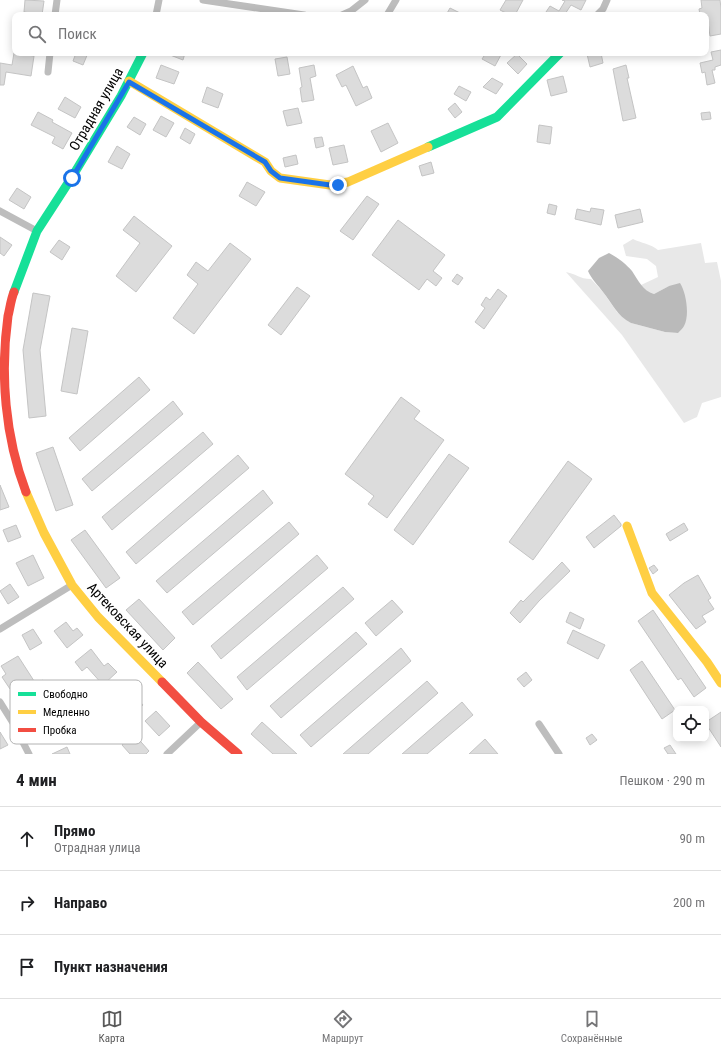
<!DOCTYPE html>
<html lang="ru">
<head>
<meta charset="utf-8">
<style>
  :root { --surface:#fff; --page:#f2f2f2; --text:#202124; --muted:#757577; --line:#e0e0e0; --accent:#595959 }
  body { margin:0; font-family:"Roboto Condensed",sans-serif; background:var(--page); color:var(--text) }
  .controls { position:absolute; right:12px; bottom:12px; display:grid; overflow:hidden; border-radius:8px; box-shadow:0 2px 10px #0003 }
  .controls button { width:36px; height:36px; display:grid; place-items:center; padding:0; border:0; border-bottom:1px solid var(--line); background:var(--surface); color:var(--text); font:20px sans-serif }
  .stop { position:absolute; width:12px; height:12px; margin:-9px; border:3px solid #1a73e8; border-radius:50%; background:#fff }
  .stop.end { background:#1a73e8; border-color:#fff; box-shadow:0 1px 4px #0008 }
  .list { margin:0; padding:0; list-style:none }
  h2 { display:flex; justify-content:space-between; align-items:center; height:52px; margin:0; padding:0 16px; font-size:17px }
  h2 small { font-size:13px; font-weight:400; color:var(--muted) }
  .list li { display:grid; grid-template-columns:26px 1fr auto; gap:12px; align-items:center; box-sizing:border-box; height:64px; padding:0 16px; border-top:1px solid var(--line) }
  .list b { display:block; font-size:15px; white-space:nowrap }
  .list p { margin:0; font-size:13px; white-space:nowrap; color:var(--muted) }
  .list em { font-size:13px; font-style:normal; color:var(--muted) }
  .icon { flex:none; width:22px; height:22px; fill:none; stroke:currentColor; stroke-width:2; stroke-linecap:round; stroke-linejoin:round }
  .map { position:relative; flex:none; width:721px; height:754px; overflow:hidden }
  .search { position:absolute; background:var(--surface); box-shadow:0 2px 10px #0003; left:12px; right:12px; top:12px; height:44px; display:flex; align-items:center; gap:10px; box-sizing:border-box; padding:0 14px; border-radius:8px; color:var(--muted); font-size:15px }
  .sheet { height:244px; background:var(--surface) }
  nav { display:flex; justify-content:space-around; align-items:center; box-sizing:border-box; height:56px; border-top:1px solid var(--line); background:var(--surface); font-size:11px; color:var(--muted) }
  nav a { display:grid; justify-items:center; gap:2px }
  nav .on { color:var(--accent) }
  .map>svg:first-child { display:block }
  .green { fill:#e8e8e8 }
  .water { fill:#bababa }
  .building { fill:#dcdcdc; stroke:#c4c4c4 }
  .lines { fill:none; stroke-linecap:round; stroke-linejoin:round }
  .street { stroke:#bdbdbd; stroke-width:7 }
  .fast { stroke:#16e098; stroke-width:9 }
  .slow { stroke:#ffcf43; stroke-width:9 }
  .jam { stroke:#f24e42; stroke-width:9 }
  .route { stroke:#1a73e8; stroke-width:5 }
  .labels { text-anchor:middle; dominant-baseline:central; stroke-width:4; stroke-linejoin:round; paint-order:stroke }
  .street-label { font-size:14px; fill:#000; stroke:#fff }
  .key { fill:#fff; stroke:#b2b2b2; stroke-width:1 }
  .key-label { font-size:11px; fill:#000 }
</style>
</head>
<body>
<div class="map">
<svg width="721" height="754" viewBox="0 0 721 754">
  <rect width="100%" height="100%" fill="#fff"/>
  <path class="green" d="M633,239C641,243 651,244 658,250L701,243L705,263L717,262L721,281V397L702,403L697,417L684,423L622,335L566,272C577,274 579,279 591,279L603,292L617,312L631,323L665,332L678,333L669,286L654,294L648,292L641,285L658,277L656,266L647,259L626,256L623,245Z"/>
  <path class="water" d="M609,253C617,257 626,264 632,271C638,280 643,291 654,294L669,286L680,283C686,292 690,315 684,326C683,328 680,331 678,333L665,332L631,323C617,316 612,303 603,292C598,285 592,280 588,271L599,258Z"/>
  <g class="building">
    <polygon points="25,0 44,1 42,15 24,12"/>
    <polygon points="506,0 523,0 515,15 510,15 500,10"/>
    <polygon points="562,0 586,0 581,10 571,5 565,14 566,15 544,15 550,6 559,11 565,1"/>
    <polygon points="701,0 720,0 721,8 721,34 710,36 707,15 700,15 699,9 702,8"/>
    <polygon points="450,8 464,15 446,15"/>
    <polygon points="721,50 721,65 715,67 715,70 712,70 715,83 707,85 705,72 702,73 700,63 713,60 711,52"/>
    <polygon points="14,53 34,56 31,76 6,72 4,85 0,85 0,63 12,65"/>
    <polygon points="76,53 88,53 83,65 73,61"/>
    <polygon points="165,53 185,53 183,60"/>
    <polygon points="486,53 502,53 495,66 482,59"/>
    <polygon points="593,53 601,53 603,63 590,67 587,54"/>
    <polygon points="517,54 527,64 518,74 507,63"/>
    <polygon points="287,57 290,74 278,76 275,59"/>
    <polygon points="161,65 179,72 174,84 156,78"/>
    <polygon points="314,65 316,76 310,78 314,100 302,102 300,88 302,87 299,68"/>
    <polygon points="626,65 629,78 627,78 636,118 623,121 613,69"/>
    <polygon points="353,66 363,88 367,86 372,98 356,106 346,85 342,87 336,75"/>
    <polygon points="563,76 567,92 551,96 547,80"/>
    <polygon points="492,78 503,84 496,94 483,87"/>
    <polygon points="459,86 471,92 466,101 454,94"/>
    <polygon points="207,87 223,94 218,108 202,102"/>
    <polygon points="65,97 81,107 75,118 58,109"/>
    <polygon points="455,103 462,112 455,118 448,109"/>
    <polygon points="298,108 302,123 287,126 283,111"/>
    <polygon points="38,112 53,120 52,122 72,133 63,149 52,143 55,137 31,125"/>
    <polygon points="710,112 711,119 702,120 701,113"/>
    <polygon points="161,116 174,123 166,137 153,130"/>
    <polygon points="134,117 146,124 140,135 127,127"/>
    <polygon points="388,123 398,143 381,152 371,131"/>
    <polygon points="539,125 552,127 550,144 537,142"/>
    <polygon points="185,128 195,134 190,144 180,138"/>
    <polygon points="322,137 324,146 316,148 314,138"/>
    <polygon points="344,145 348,162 333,165 329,148"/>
    <polygon points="117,146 130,154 122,169 108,162"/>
    <polygon points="296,155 298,164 285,167 283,158"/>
    <polygon points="431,162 434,173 422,176 419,166"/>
    <polygon points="247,182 265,192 256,206 239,196"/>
    <polygon points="17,188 31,197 24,209 9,200"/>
    <polygon points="367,196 379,204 353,240 340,231"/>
    <polygon points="549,204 557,206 555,215 547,213"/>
    <polygon points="591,208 604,210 601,225 575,219 577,209 590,212"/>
    <polygon points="640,209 643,222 618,228 615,215"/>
    <polygon points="134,216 172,246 136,292 116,276 140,243 123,230"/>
    <polygon points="398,220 445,255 433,271 442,278 436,286 427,279 419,290 372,255"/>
    <polygon points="0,237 12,245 4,256 0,253"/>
    <polygon points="59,240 70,247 62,260 50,252"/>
    <polygon points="230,243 251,259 194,334 173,318 198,284 187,275 196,262 208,271"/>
    <polygon points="457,274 463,278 458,285 452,281"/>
    <polygon points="297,287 310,296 281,335 268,325"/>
    <polygon points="498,289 507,296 484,329 475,322 485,308 481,305 486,297 490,300"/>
    <polygon points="33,293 50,296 40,350 46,416 29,418 23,350"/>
    <polygon points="72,328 88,331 77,394 61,391"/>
    <polygon points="139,377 150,390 80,451 69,438"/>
    <polygon points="401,397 420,411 414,419 444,440 387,518 368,504 374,496 345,474"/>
    <polygon points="173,401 183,414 92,491 82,479"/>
    <polygon points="203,432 213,444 112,530 102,517"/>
    <polygon points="53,447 73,505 56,511 36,453"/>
    <polygon points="449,454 469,468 413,545 394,530"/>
    <polygon points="238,455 249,468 136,564 126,552"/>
    <polygon points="568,461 592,479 533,560 509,542"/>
    <polygon points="0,485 9,507 0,510"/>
    <polygon points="263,490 273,503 167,593 156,581"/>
    <polygon points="614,515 621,524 621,526 594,548 586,537"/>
    <polygon points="289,522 299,534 193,625 182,612"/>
    <polygon points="684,523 688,530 670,541 666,534"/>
    <polygon points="16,525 21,537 8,542 3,530"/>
    <polygon points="85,530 120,578 106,588 71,540"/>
    <polygon points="33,555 44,578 28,586 16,563"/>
    <polygon points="317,555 328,568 221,659 211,646"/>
    <polygon points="562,562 570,571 539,601 520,623 510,613 521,600 523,602"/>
    <polygon points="654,565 658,570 653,574 649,568"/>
    <polygon points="698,575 711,598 708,600 714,609 702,616 706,622 696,629 669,595 684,583"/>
    <polygon points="10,584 19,597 8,604 0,591"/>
    <polygon points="343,587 354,599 247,690 237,677"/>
    <polygon points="139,599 175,638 163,650 126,610"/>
    <polygon points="392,600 403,612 376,636 365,623"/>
    <polygon points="653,610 706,688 694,697 681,678 678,680 638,621"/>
    <polygon points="570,612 584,619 580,629 566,622"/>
    <polygon points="66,622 73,631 77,628 83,635 67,648 54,631"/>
    <polygon points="33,629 42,643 30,650 22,635"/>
    <polygon points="573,630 605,645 598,659 567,643"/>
    <polygon points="356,632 367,644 281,718 270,706"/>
    <polygon points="401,648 411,661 311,747 300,735"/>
    <polygon points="91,649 104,666 108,663 117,672 103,685 87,667 82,671 75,662"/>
    <polygon points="18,656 36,684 43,680 51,693 32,705 18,683 10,689 2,677 6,674 1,666"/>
    <polygon points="642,661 675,710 662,719 630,670"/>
    <polygon points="198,662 233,699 221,709 187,673"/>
    <polygon points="526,672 532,680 524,687 517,679"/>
    <polygon points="427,681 438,693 398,728 368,754 343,754"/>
    <polygon points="132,693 143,705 130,716 129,714 124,716 120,711 121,706 120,705"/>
    <polygon points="462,702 473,715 427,754 402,754"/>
    <polygon points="156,711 170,726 159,736 145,721"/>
    <polygon points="721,712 721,747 706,724 706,722"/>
    <polygon points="262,722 297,754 273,754 251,734"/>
    <polygon points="0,732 8,745 0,749"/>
    <polygon points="134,734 149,751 146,754 130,754 122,745"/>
    <polygon points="592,734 597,740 590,745 586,738"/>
    <polygon points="485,739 498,754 469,754"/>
    <polygon points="670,745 676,754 668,754 664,748"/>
    <polygon points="67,747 70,754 52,754"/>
  </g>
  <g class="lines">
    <g class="street">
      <polyline points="203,0 304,15"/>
      <polyline points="55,15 57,0"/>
      <polyline points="156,15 159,0"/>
      <polyline points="342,15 351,11 365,0"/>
      <polyline points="387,15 396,0"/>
      <polyline points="597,15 603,9 607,0"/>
      <polyline points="48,72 50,53"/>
      <polyline points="0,211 37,231"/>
      <polyline points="0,629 72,585"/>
      <polyline points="0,702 13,723 29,754"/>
      <polyline points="539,724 559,754"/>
      <polyline points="167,754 201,722"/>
    </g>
    <g class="fast">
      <polyline points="428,147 497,117 560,53"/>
      <polyline points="14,292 37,231 72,177 121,96 143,53"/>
    </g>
    <g class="slow">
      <polyline points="129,81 265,162 271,171 280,178 330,185 348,182 428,147"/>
      <polyline points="26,492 44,533 72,585 98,617 162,682"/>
      <polyline points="627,526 652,593 707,662 721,683"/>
    </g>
    <g class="jam">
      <path d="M14,292C11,299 10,308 8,316C0,374 5,437 26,492"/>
      <polyline points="162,682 201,722 238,754"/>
    </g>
  </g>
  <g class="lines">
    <polyline class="route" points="72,178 129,82 265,162 271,171 280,178 330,185 338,185"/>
  </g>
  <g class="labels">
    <g class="street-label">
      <text transform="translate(96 109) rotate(-60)">Отрадная улица</text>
      <text transform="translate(128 625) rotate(47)">Артековская улица</text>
    </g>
  </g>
  <rect x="10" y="680" width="132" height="64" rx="6" class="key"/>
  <rect x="18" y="692" width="18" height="4" fill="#16e098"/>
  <rect x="18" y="710" width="18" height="4" fill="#ffcf43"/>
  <rect x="18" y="728" width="18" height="4" fill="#f24e42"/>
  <g class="key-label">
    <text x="43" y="698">Свободно</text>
    <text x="43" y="716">Медленно</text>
    <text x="43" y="734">Пробка</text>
  </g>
</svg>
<div class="controls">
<button><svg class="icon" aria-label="locate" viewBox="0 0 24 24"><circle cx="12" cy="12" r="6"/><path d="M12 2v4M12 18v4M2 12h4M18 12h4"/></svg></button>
</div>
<div class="stop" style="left:72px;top:178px"></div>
<div class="stop end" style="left:338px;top:185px"></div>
<div class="search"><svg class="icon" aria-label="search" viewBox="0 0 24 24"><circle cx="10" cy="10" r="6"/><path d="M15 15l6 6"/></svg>Поиск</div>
</div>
<section class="sheet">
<h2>4 мин<small>Пешком · 290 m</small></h2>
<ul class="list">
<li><svg class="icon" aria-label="ahead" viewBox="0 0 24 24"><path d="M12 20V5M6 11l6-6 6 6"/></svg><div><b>Прямо</b><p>Отрадная улица</p></div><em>90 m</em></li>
<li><svg class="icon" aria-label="right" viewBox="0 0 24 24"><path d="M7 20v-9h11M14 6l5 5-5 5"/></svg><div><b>Направо</b></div><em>200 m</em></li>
<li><svg class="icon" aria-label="arrive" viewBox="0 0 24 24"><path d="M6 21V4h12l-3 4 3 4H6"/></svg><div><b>Пункт назначения</b></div></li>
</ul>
</section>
<nav>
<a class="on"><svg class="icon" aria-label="map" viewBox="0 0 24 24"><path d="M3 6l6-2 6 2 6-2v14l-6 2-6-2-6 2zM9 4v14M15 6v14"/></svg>Карта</a>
<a><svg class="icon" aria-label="directions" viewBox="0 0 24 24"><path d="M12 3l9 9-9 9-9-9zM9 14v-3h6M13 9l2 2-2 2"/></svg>Маршрут</a>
<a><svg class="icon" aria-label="saved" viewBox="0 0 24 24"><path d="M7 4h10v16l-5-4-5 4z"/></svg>Сохранённые</a>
</nav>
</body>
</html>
